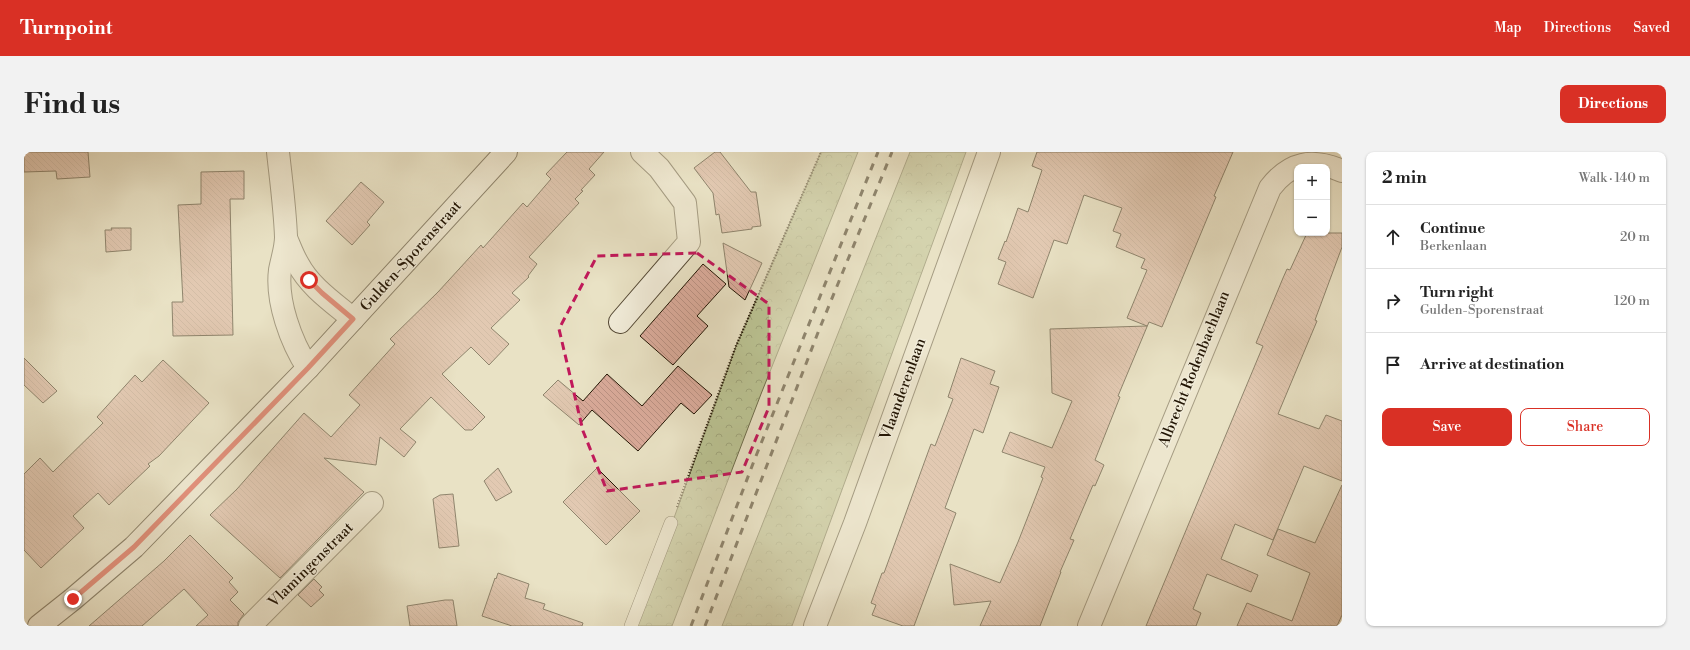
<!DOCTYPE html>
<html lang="en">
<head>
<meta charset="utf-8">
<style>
  :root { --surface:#fff; --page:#f2f2f2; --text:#222; --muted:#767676; --line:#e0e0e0; --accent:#d93025 }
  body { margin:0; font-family:"Libre Bodoni",serif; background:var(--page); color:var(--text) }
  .controls { position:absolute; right:12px; top:12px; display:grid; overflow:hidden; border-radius:8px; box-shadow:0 1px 3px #0004 }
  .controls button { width:36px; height:36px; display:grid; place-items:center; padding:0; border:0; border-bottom:1px solid var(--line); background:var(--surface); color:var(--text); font:20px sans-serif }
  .stop { position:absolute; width:12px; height:12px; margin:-9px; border:3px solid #d93025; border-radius:50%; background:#fff }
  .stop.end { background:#d93025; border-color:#fff; box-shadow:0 1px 4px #0008 }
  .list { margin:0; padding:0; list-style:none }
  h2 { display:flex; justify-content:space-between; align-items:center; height:52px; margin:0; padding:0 16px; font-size:17px }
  h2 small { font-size:13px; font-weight:400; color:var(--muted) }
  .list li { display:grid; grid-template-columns:26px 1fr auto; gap:12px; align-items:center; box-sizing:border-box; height:64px; padding:0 16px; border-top:1px solid var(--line) }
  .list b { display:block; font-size:15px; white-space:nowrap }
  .list p { margin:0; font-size:13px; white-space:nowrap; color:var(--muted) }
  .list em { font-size:13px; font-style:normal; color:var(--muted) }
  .actions { display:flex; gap:8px; padding:12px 16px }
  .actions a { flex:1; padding:9px 0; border:1px solid var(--accent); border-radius:8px; text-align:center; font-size:14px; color:var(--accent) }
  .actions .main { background:var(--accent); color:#fff }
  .icon { flex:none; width:22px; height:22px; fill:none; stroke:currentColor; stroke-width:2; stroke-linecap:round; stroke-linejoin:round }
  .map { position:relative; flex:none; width:1318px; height:474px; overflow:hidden; border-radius:8px }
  header { display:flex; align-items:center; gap:24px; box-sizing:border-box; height:56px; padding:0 20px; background:var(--accent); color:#fff }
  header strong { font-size:19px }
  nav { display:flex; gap:22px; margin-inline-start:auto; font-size:14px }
  .intro { display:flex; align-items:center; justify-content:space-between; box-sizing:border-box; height:96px; padding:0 24px }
  h1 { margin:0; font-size:28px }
  .button { padding:10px 18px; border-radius:8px; background:var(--accent); color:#fff; font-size:14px; font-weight:700 }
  main { display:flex; gap:24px; padding:0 24px }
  aside { flex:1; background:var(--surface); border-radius:8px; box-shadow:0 1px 3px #0004 }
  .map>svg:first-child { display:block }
  .forest { fill:url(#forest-crowns); stroke:#6e6c4b }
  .building { fill:url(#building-back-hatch); stroke:#221504 }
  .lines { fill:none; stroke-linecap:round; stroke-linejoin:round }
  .lane-casing { stroke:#544834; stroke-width:14 }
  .street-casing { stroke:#544834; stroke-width:24 }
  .secondary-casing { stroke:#221504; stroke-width:24 }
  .path { stroke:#221504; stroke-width:2.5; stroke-dasharray:1 2; stroke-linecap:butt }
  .lane { stroke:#f1ecd9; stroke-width:13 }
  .street { stroke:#f1ecd9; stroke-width:22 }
  .secondary { stroke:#f1ecd9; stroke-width:22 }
  .rail { stroke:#221504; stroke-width:3; stroke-dasharray:7 7; stroke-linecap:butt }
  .route { stroke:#d93025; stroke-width:5 }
  .marked { fill:none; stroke:#c2185b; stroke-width:3; stroke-dasharray:8 5; stroke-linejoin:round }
  .labels { text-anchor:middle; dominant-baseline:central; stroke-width:3; stroke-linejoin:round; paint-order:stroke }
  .street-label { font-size:15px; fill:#221504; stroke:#f1ecd9 }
</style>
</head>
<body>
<header>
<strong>Turnpoint</strong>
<nav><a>Map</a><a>Directions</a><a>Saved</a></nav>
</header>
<div class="intro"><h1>Find us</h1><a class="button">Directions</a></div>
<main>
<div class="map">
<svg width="1318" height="474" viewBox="0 0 1318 474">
  <defs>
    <pattern id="forest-crowns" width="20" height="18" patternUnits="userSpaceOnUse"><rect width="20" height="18" fill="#bac292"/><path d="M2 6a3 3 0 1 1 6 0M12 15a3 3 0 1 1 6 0" fill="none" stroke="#a0a67c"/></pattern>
    <pattern id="building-back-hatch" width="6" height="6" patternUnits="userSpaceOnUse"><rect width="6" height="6" fill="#daab9b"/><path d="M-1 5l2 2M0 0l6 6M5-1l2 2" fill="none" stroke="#bb9284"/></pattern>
  </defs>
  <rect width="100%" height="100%" fill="#e9e2c5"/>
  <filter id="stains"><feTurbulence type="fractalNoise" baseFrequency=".005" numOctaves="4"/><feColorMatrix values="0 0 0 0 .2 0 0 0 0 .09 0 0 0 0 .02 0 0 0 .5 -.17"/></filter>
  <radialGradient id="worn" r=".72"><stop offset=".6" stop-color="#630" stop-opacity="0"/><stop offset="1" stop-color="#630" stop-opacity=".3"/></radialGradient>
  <g class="forest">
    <polygon points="797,0 834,0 737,242 648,474 611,474 712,194"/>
    <polygon points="886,0 942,0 768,474 698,474"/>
  </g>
  <g class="building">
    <polygon points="0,0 64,0 66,25 33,27 32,19 0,20"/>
    <polygon points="543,0 580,0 565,17 571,23 557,38 559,39 551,47 555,51 505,105 513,112 504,124 505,125 488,141 496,148 467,176 485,192 465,213 447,195 418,222 461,265 448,278 441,278 407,245 376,277 392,290 380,305 356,285 352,313 300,306 340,340 256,426 186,363 213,337 280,261 307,285 336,253 325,243 371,192 366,187 414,140 457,93 459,96 499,51 503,55 527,27 522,22"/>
    <polygon points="691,0 696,0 727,40 732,40 737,74 728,75 728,77 698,81 695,62 692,63 689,41 670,16"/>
    <polygon points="1013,0 1209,0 1190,44 1192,45 1138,175 1125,170 1094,244 1096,245 1071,308 1080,313 1071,334 1069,333 1046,387 1050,388 1036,420 1037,420 1016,474 956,474 967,449 930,453 926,412 976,431 994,390 1019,326 1017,325 1021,315 978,300 986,280 1028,296 1048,249 1028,241 1026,177 1123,174 1103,166 1123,118 1117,116 1121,107 1092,95 1097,82 1089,79 1098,56 1060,43 1043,92 1030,88 1009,146 974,132 982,110 974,107 981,89 982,90 994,56 1004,60 1018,18 1008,14"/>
    <polygon points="220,19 220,47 206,47 209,183 149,184 148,150 159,150 154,53 177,52 177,20"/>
    <polygon points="337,30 360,50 343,70 346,73 328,93 302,69"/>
    <polygon points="87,76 107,76 107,98 82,100 81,78 88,78"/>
    <polygon points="1283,81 1318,81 1318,95 1291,168 1293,169 1254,262 1295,277 1302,263 1318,269 1318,329 1280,314 1249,388 1211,372 1197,407 1234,423 1227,440 1183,422 1169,457 1177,461 1172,474 1122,474 1239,194 1232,191 1259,126 1263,117 1266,118"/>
    <polygon points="699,91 738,111 721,148 705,135"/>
    <polygon points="679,112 702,132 673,164 684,174 649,213 616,184"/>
    <polygon points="0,206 33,239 19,251 0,233"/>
    <polygon points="937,206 971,219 966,232 975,235 959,281 950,277 921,356 932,361 890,474 879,474 848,463 852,453 847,451 858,421 860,421 907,292 911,294 929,247 924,245"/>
    <polygon points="139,208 185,251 135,304 124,312 126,314 85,353 74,341 49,364 60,376 17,416 0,398 0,322 16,306 29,320 79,271 73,265 111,223 118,230"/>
    <polygon points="654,214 688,243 670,262 657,251 614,299 568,258 555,273 519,243 534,228 559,249 583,222 618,254"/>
    <polygon points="474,316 488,340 472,349 460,329"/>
    <polygon points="573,316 616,359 582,393 539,350"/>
    <polygon points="1318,333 1318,463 1313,474 1213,474 1223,451 1268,469 1286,421 1243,403 1254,377 1291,391"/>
    <polygon points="429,342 435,394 415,396 409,347 416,343"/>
    <polygon points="166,383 209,426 205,430 214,440 206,448 220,462 214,470 214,474 172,474 184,463 160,437 118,474 65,474 140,409"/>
    <polygon points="474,421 505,432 501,446 521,452 519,457 559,471 558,474 488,474 458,464 471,426 472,427"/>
    <polygon points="290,427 298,435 295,438 300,443 287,455 274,443"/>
    <polygon points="421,448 429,448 433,474 386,474 383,454"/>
  </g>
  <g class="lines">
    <defs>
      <polyline id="lane" points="607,474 647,371"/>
      <g id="street">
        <path d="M254,0C257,28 261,57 262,85C262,96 258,107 256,118C252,149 267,190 284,216"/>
        <path d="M262,86C266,95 269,104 274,112C286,135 310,151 329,167"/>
        <polyline points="596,170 665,90 661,51 635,16 618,0"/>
        <polyline points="226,474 348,351"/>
        <polyline points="791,474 831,371 965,0"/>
        <path d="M1065,474L1246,36C1266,10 1288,6 1318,19"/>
      </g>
      <polyline id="secondary" points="15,474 49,447 110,395 284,216 482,0"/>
    </defs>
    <use href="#lane" class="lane-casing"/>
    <use href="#street" class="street-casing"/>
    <use href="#secondary" class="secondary-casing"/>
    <polyline class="path" points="653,355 712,194 797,0"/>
    <use href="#lane" class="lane"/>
    <use href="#street" class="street"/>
    <use href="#secondary" class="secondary"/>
    <g class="rail">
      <polyline points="667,474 730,309 854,0"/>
      <polyline points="681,474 795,178 868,0"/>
    </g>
  </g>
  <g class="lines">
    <polyline class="route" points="49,447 110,395 284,216 329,167 298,141 285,128"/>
  </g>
  <path d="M0 0H1318V474H0ZM673,101L745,152V255L718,320L583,339L559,279L535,177L573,104Z" fill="#e9e2c5" fill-opacity=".55" fill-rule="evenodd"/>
  <path class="marked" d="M673,101L745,152V255L718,320L583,339L559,279L535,177L573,104Z"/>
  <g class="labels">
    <g class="street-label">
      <text transform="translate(387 104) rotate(-48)">Gulden-Sporenstraat</text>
      <text transform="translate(1170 217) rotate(-68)">Albrecht Rodenbachlaan</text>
      <text transform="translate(879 237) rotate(-70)">Vlaanderenlaan</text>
      <text transform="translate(287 413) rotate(-45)">Vlamingenstraat</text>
    </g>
  </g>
  <rect width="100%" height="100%" filter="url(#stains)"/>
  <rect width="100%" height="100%" fill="url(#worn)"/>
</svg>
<div class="controls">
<button>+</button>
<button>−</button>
</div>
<div class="stop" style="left:285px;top:128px"></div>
<div class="stop end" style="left:49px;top:447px"></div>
</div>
<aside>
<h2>2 min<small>Walk · 140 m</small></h2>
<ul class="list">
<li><svg class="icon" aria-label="ahead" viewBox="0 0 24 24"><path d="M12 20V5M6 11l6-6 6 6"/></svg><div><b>Continue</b><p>Berkenlaan</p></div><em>20 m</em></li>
<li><svg class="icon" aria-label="right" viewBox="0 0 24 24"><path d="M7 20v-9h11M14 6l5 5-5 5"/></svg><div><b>Turn right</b><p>Gulden-Sporenstraat</p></div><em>120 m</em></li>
<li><svg class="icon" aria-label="arrive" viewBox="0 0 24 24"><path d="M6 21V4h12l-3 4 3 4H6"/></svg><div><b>Arrive at destination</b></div></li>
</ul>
<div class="actions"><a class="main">Save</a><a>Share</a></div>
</aside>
</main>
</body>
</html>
